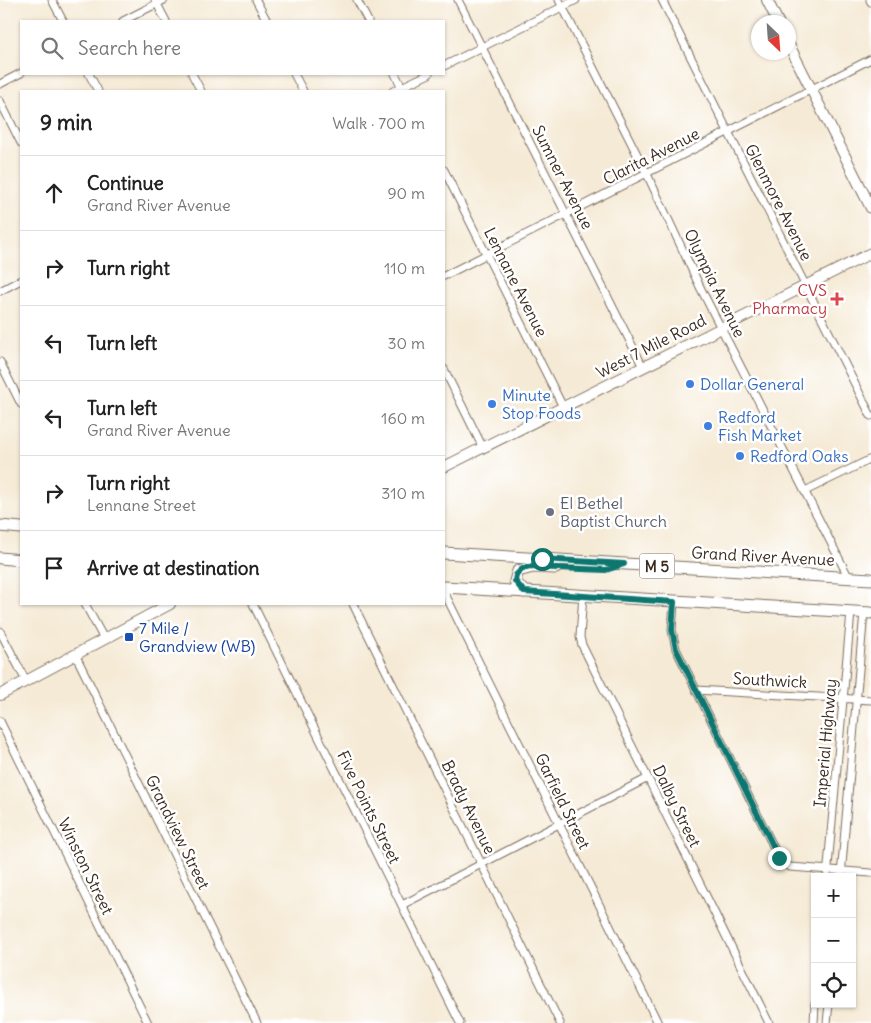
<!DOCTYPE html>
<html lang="en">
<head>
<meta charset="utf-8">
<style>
  :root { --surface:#fff; --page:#f6f6f6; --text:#222; --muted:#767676; --line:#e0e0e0 }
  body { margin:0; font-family:Delius,sans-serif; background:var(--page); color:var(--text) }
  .controls { position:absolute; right:15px; bottom:15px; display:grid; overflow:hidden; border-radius:0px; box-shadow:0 1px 4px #0004 }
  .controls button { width:45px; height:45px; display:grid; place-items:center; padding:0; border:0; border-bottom:1px solid var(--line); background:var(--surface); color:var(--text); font:25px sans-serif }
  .compass { position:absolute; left:751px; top:15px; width:45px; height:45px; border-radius:50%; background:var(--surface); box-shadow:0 1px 4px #0004; rotate:155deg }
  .stop { position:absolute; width:15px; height:15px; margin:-11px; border:4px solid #0f766e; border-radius:50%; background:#fff }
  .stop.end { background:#0f766e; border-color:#fff; box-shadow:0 1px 5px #0008 }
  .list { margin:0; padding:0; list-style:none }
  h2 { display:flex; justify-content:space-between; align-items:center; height:65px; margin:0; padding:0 20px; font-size:21px }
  h2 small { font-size:16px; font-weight:400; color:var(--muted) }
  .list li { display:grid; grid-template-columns:32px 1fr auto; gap:15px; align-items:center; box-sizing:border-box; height:75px; padding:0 20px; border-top:1px solid var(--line) }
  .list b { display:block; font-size:19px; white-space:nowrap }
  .list p { margin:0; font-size:16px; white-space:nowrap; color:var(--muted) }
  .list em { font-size:16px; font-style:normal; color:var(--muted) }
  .icon { flex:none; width:28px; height:28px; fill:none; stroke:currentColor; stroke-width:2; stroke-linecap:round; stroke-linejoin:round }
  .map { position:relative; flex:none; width:871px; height:1023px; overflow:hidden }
  .search { position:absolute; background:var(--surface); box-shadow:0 1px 4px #0004; left:20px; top:20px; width:425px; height:55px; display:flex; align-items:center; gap:12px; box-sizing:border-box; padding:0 18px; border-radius:0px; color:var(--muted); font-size:19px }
  .panel { position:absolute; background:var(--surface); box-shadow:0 1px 4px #0004; left:20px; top:90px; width:425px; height:515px; border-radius:0px }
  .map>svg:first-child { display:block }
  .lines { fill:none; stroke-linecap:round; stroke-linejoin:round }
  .street-casing { stroke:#7c6d5e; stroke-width:9 }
  .secondary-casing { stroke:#7c6d5e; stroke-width:12 }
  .primary-casing { stroke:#7c6d5e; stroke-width:13 }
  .street { stroke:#fff; stroke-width:7 }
  .secondary { stroke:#fff; stroke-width:10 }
  .primary { stroke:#fff; stroke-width:11 }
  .route { stroke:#0f766e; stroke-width:6 }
  .health-dot { fill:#e0444e; stroke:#fff; stroke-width:2 }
  .shop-dot { fill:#3f7fe0; stroke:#fff; stroke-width:2 }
  .worship-dot { fill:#6b7280; stroke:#fff; stroke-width:2 }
  .transit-dot { fill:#1a4fb4; stroke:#fff; stroke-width:2 }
  .labels { text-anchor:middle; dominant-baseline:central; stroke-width:5; stroke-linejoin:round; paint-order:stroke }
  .shield { fill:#fff; stroke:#766a62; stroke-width:1 }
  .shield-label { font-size:15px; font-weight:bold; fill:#3b2a1e }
  .street-label { font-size:16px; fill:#3b2a1e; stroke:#fff }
  .health-label { font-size:16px; fill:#be3a42; stroke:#fff; text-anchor:end }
  .shop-label { font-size:16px; fill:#366cbe; stroke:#fff; text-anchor:start }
  .worship-label { font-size:16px; fill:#5b616d; stroke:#fff; text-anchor:start }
  .transit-label { font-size:16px; fill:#164399; stroke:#fff; text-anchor:start }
</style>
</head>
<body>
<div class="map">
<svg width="871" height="1023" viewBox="0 0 871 1023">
  <rect width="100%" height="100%" fill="#fff"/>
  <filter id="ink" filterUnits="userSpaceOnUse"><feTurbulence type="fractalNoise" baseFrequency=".02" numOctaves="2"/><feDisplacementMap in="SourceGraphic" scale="10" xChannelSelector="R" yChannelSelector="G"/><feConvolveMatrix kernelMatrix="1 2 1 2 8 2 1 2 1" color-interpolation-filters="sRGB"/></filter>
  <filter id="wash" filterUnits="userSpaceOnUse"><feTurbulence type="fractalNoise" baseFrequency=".0096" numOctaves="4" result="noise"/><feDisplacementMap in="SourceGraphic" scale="20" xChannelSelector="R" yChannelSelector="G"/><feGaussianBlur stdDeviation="1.12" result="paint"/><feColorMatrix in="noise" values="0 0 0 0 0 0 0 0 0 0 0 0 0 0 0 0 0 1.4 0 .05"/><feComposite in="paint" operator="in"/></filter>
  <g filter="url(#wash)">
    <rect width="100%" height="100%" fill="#f5ead5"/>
  </g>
  <g filter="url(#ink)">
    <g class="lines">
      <defs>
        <g id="street">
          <polyline points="52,0 63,21"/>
          <polyline points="155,0 166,21"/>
          <polyline points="256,0 267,21"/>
          <polyline points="357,0 368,21"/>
          <polyline points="458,0 643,367"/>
          <polyline points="559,0 647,174 701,289 849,578"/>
          <polyline points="662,0 871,416"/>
          <polyline points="870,0 871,2"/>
          <polyline points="123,21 164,0"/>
          <polyline points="444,66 576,0"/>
          <polyline points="89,74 98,91"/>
          <polyline points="192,74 201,91"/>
          <polyline points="294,74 303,91"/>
          <polyline points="395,74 404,91"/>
          <polyline points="0,84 21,73"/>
          <polyline points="393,91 429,74"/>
          <polyline points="0,101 21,143"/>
          <polyline points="444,170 563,407"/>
          <polyline points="444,276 871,59"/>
          <polyline points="0,291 21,280"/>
          <polyline points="0,362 21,404"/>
          <polyline points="444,369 483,448"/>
          <polyline points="805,491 871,459"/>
          <polyline points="444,592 658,1023"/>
          <polyline points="583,595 580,637 582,645 769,1023"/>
          <polyline points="674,602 672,630 676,649 780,860 790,867 871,873"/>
          <polyline points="85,604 104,639"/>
          <polyline points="253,604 460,1023"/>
          <polyline points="353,604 560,1023"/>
          <polyline points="0,631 26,681"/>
          <polyline points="75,654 257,1023"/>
          <polyline points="696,690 871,700"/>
          <polyline points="0,721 148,1023"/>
          <polyline points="841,876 864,612"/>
          <polyline points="827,877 851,612"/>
          <polyline points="402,905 648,778"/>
          <polyline points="814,1023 815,1004"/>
          <polyline points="827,1023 829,1004"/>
        </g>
        <g id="secondary">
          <polyline points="767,0 778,22"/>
          <polyline points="788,43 871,208"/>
          <polyline points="444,467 871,253"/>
          <polyline points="0,695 170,604"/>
        </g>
        <g id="primary">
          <polyline points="0,526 21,528"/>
          <polyline points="444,553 871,579"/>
          <polyline points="0,558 21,560"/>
          <polyline points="444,587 871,613"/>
          <polyline points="524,592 515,581 518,571 533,567 556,568"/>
        </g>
      </defs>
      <use href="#street" class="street-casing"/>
      <use href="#secondary" class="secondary-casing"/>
      <use href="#primary" class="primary-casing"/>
      <use href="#street" class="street"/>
      <use href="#secondary" class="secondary"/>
      <use href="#primary" class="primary"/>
    </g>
  </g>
  <g class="lines" filter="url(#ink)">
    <polyline class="route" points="542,559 624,564 606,570 533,567 523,568 516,575 515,581 524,592 674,602 672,630 676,649 779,858"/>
  </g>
  <path class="health-dot" d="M834.5 291.5h5v5h5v5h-5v5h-5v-5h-5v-5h5z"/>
  <g class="shop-dot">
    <circle cx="690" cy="384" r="5"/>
    <circle cx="492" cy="404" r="5"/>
    <circle cx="708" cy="426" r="5"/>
    <circle cx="740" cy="456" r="5"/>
  </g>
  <circle class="worship-dot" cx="550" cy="512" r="5"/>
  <rect class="transit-dot" x="124" y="632" width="10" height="10" rx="2.5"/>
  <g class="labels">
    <rect class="shield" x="639.5" y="553.5" width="35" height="25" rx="4"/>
    <g class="shield-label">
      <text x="657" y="566">M 5</text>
    </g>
    <g class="street-label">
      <text transform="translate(651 156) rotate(-27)">Clarita Avenue</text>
      <text transform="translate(563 177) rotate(63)">Sumner Avenue</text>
      <text transform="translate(779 202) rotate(63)">Glenmore Avenue</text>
      <text transform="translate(516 282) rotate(63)">Lennane Avenue</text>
      <text transform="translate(715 283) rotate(64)">Olympia Avenue</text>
      <text transform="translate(651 346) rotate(-27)">West 7 Mile Road</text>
      <text transform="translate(763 556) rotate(3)">Grand River Avenue</text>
      <text transform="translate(770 680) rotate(3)">Southwick</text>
      <text transform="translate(825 743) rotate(-85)">Imperial Highway</text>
      <text transform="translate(563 801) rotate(64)">Garfield Street</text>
      <text transform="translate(677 806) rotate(64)">Dalby Street</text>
      <text transform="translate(369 807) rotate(64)">Five Points Street</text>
      <text transform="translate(469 807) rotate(64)">Brady Avenue</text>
      <text transform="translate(178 832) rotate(64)">Grandview Street</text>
      <text transform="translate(86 866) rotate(64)">Winston Street</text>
    </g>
    <g class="health-label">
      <text x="827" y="290">CVS<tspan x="827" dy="18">Pharmacy</tspan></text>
    </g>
    <g class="shop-label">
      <text x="700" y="384">Dollar General</text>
      <text x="502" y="395">Minute<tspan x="502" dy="18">Stop Foods</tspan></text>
      <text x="718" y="417">Redford<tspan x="718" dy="18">Fish Market</tspan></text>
      <text x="750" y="456">Redford Oaks</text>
    </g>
    <g class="worship-label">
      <text x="560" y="503">El Bethel<tspan x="560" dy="18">Baptist Church</tspan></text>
    </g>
    <g class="transit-label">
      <text x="139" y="628">7 Mile /<tspan x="139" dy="18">Grandview (WB)</tspan></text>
    </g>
  </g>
</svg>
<div class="controls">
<button>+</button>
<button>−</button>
<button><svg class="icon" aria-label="locate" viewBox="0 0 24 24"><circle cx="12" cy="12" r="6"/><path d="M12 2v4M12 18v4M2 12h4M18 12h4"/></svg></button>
</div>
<svg class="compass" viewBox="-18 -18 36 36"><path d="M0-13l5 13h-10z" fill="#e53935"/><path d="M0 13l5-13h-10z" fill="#767676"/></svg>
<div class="stop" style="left:542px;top:559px"></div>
<div class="stop end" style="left:779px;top:858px"></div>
<div class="search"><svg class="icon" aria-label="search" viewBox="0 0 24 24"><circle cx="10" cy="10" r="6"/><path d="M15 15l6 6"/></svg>Search here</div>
<section class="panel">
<h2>9 min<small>Walk · 700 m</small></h2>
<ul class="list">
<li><svg class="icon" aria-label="ahead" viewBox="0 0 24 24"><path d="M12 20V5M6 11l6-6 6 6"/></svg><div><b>Continue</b><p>Grand River Avenue</p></div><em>90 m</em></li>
<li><svg class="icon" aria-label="right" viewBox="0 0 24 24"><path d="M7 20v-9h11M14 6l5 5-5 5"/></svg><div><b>Turn right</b></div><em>110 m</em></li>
<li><svg class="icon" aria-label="left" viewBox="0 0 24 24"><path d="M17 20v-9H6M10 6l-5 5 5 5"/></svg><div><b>Turn left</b></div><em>30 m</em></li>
<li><svg class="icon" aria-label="left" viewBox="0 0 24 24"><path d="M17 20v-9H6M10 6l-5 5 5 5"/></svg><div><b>Turn left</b><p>Grand River Avenue</p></div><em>160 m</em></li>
<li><svg class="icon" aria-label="right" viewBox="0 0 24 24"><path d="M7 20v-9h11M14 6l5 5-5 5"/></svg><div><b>Turn right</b><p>Lennane Street</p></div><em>310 m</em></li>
<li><svg class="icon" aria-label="arrive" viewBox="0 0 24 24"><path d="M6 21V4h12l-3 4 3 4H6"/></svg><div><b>Arrive at destination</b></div></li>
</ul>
</section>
</div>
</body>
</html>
